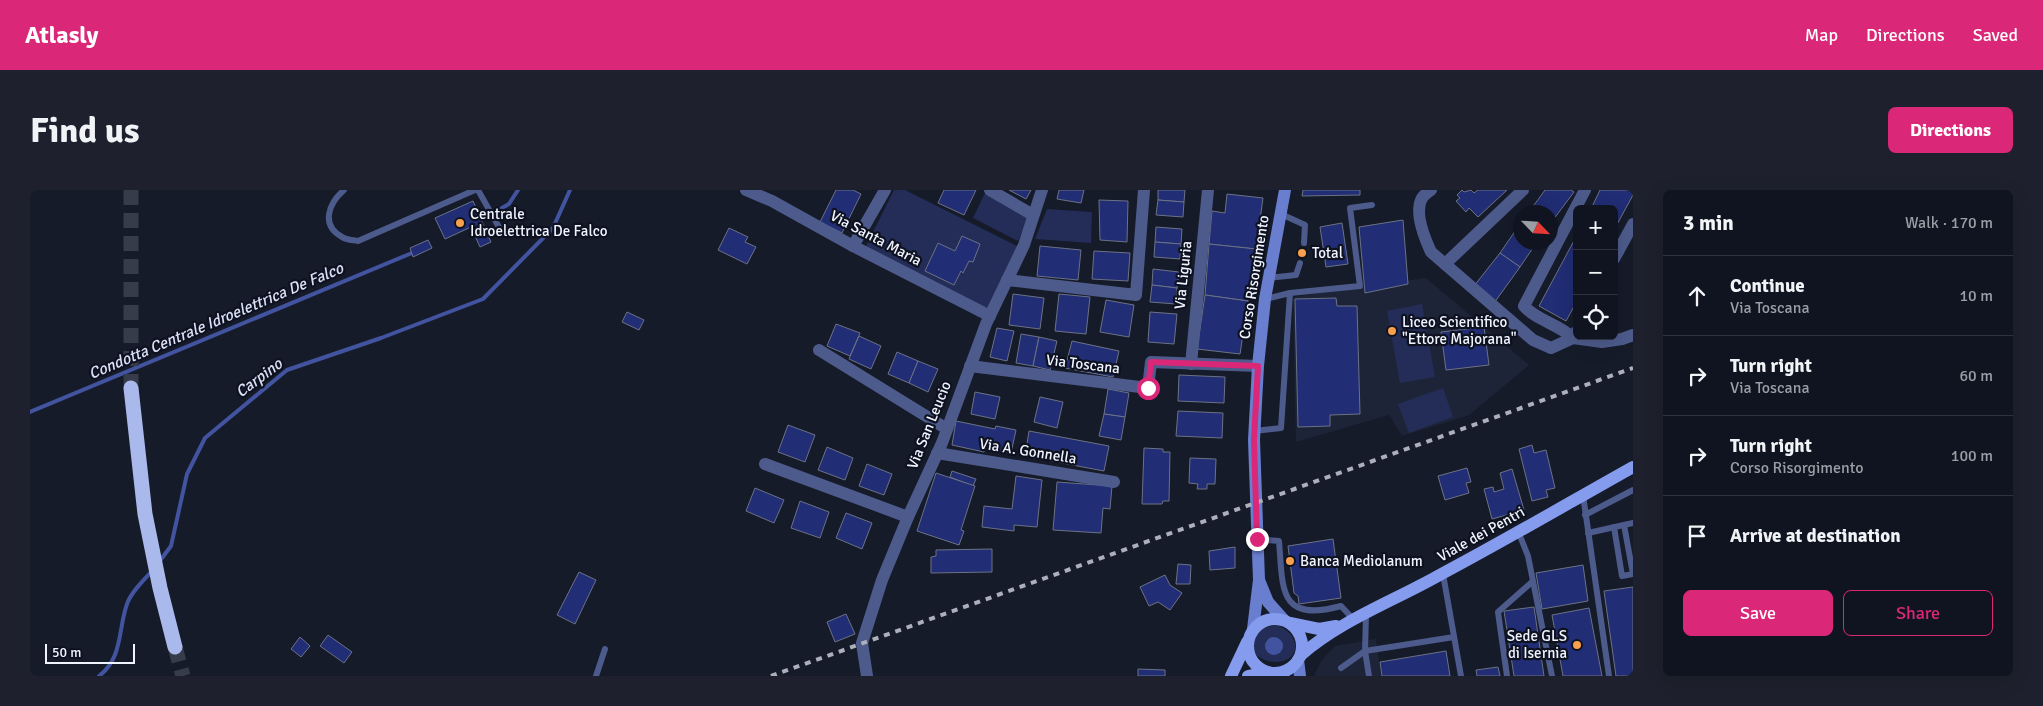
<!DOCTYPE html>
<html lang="en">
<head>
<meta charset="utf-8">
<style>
  :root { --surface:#101420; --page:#1e212d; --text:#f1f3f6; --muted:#9c9ea5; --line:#30333e; --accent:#db2777 }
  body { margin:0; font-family:Signika,sans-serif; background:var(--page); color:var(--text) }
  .controls { position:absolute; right:15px; top:15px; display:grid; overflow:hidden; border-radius:8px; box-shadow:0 5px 20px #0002 }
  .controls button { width:45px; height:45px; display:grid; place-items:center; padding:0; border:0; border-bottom:1px solid var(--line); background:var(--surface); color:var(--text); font:25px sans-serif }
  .compass { position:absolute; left:1483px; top:15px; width:45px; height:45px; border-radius:50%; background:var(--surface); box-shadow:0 5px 20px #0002; rotate:115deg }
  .scale { position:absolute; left:15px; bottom:12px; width:90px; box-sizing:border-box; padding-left:5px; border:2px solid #f0f4ff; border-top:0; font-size:14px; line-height:18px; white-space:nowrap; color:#f0f4ff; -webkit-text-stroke:4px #0e1220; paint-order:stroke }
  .stop { position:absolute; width:15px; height:15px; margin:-11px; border:4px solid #db2777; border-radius:50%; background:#fff }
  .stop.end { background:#db2777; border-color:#fff; box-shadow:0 1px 5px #0008 }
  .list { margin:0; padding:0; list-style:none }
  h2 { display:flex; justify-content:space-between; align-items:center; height:65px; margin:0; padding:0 20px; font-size:21px }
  h2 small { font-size:16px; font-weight:400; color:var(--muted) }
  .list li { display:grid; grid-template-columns:32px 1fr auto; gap:15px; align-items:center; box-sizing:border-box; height:80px; padding:0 20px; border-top:1px solid var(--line) }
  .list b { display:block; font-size:19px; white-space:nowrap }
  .list p { margin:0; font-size:16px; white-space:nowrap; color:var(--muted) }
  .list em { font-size:16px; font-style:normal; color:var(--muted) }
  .actions { display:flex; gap:10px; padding:15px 20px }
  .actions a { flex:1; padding:11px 0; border:1px solid var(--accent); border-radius:8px; text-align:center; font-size:18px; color:var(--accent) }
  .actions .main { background:var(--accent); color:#fff }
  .icon { flex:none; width:28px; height:28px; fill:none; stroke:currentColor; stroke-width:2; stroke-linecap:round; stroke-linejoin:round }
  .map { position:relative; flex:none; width:1603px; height:486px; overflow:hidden; border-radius:8px }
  header { display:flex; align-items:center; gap:30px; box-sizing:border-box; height:70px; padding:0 25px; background:var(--accent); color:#fff }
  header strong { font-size:24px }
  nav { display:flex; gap:28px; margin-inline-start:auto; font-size:18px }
  .intro { display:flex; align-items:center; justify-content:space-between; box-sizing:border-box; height:120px; padding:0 30px }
  h1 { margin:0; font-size:35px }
  .button { padding:12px 22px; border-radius:8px; background:var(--accent); color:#fff; font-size:18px; font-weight:700 }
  main { display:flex; gap:30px; padding:0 30px }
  aside { flex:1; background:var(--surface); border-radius:8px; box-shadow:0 5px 20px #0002 }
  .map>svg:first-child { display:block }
  .built { fill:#1e2438 }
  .green { fill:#232d57 }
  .water { fill:#42539f }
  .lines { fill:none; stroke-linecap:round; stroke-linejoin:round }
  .stream { stroke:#42539f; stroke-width:4 }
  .building { fill:#212d74; stroke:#6c7285 }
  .highway-tunnel { stroke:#373c4a; stroke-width:15; stroke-dasharray:15 8; stroke-linecap:butt }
  .lane { stroke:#4d5b8c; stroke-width:6 }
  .street { stroke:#4d5b8c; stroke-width:12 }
  .secondary { stroke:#697ece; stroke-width:12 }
  .primary { stroke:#859bee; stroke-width:12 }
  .highway { stroke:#aab9eb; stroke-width:15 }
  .rail { stroke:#abb0bc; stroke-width:4; stroke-dasharray:6 6; stroke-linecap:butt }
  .route { stroke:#db2777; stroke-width:6 }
  .poi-dot { fill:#f9a04c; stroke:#0e1220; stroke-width:2 }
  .labels { text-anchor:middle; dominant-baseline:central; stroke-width:4.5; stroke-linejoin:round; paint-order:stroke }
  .poi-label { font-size:15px; fill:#f0f4ff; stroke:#0e1220; text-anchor:start }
  .street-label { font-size:15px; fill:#f0f4ff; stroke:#0e1220 }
  .water-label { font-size:16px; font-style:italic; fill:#dae1f6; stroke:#0e1220 }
</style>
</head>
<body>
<header>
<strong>Atlasly</strong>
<nav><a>Map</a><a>Directions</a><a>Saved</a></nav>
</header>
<div class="intro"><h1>Find us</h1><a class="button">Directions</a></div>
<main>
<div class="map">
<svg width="1603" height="486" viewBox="0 0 1603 486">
  <rect width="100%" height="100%" fill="#161b2a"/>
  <g class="built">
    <polygon points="1396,88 1499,175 1439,225 1372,246 1359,225 1266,252 1263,107"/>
    <polygon points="1346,449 1351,486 1284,486 1292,470 1305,456"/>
  </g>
  <g class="green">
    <polygon points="864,0 875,0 989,57 957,121 834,60"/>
    <polygon points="956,1 999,27 988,51 943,28"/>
    <polygon points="1017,19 1062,22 1061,53 1005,49"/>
    <polygon points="1392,114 1405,187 1370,193 1357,121"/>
    <polygon points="1413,198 1423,227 1379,243 1368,214"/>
    <path d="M1247,435C1256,439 1264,444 1265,455C1268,486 1197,471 1233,438Z"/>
  </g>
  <circle class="water" cx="1244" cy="456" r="9"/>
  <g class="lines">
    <g class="stream">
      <polyline points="465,22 479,14 488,0"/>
      <polyline points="0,222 382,63"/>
      <polyline points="129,372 141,356 157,284 175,248 257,180 351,148 453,109 523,38 540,0"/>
      <path d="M69,486C93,468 88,439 97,414C101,402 114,390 123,380"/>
    </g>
  </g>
  <g class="building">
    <polygon points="806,0 823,0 831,4 812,43 790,32"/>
    <polygon points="914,0 946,0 934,25 908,13"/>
    <polygon points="979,0 1001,0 996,9"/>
    <polygon points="1029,0 1054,0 1051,13 1027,9"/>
    <polygon points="1128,0 1155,0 1154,12 1128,10"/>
    <polygon points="1273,0 1330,0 1330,5 1272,6"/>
    <polygon points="1432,0 1434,2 1441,0 1444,3 1448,0 1477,0 1448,27 1439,18 1436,22 1426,11 1430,8 1427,5"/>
    <polygon points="1515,0 1541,0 1544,2 1520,34 1520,22 1499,22"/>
    <polygon points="1570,0 1603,0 1603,5 1584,40 1584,19 1561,19"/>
    <polygon points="1197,4 1233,8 1226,59 1179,54 1182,21 1195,23"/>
    <polygon points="1069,10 1098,11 1097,52 1070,50"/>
    <polygon points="1128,10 1154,12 1153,27 1126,25"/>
    <polygon points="443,11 461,52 450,57 441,37 415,49 405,28"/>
    <polygon points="1373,30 1378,94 1335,103 1329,37"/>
    <polygon points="1312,33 1318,74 1296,77 1290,37"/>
    <polygon points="1490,34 1490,52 1507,52 1490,77 1470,63"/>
    <polygon points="1126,37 1152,39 1151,54 1125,52"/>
    <polygon points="699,38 718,47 715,52 726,57 717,74 688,60"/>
    <polygon points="1547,45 1547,111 1536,131 1509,116"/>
    <polygon points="932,46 950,54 943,72 939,71 933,83 931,81 924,95 895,81 908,53 925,61"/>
    <polygon points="398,50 402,58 383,67 380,58"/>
    <polygon points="1125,52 1151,54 1150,69 1124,67"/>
    <polygon points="1179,54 1226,59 1218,111 1175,105"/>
    <polygon points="1010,56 1051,60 1048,90 1007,86"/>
    <polygon points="1064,61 1100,63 1098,91 1062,89"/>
    <polygon points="1470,63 1490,77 1464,113 1444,96"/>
    <polygon points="1123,79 1149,82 1147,98 1122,95"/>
    <polygon points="1122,95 1147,98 1146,114 1120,112"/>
    <polygon points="983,104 1014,108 1010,139 979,135"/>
    <polygon points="1029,104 1060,107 1056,144 1025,141"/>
    <polygon points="1175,105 1218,111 1210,164 1167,159"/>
    <polygon points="1306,108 1307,116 1327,116 1330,224 1300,225 1300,236 1268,237 1265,109"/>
    <polygon points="1076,110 1104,115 1099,147 1070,142"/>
    <polygon points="597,122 614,130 609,140 592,132"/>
    <polygon points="1120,122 1147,124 1144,154 1118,152"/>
    <polygon points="806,134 830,143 820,166 797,156"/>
    <polygon points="1454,137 1459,175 1416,180 1411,142"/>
    <polygon points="967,138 984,141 977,171 960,167"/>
    <polygon points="991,144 1009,147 1003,176 986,173"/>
    <polygon points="829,146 851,156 841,179 819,169"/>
    <polygon points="1009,147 1027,151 1020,180 1003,176"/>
    <polygon points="1042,151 1089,161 1083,187 1035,178"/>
    <polygon points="867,162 888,171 879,193 858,184"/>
    <polygon points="888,171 908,179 898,202 879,193"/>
    <polygon points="1149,185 1195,187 1194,213 1148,211"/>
    <polygon points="1078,199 1099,203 1095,227 1074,224"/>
    <polygon points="945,202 970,207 965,229 941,224"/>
    <polygon points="1010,207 1033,212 1027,238 1004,232"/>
    <polygon points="1148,221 1193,223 1192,248 1146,246"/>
    <polygon points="1074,224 1095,227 1091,250 1069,246"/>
    <polygon points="926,231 965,239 966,236 986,240 981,263 955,258 954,262 922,255"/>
    <polygon points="758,235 785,245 775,272 748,262"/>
    <polygon points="999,241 1079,256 1074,281 995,266"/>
    <polygon points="1502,255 1504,263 1516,260 1525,298 1516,300 1518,307 1502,311 1489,259"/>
    <polygon points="797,257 823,268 815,290 788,280"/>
    <polygon points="1114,258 1133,259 1133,262 1140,262 1139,311 1133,311 1132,314 1112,314"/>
    <polygon points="1160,268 1186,269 1185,294 1177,294 1177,299 1167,299 1168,294 1159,293"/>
    <polygon points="837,274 862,284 854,305 829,296"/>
    <polygon points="1437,278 1441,292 1436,293 1439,303 1415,310 1408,286"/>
    <polygon points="1482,279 1494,320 1462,329 1454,299 1463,297 1464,302 1474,299 1470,283"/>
    <polygon points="922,281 946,289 943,296 920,287"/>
    <polygon points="906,283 945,296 931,340 934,341 929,355 887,341"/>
    <polygon points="986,286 1012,290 1007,337 984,335 984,341 952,337 954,316 982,319"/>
    <polygon points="1027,292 1082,296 1080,319 1073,318 1071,343 1023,340"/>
    <polygon points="725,298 754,310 744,333 716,321"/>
    <polygon points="770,311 799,322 790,348 761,338"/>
    <polygon points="816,323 842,333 832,359 806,348"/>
    <polygon points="1303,349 1311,408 1269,414 1268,406 1264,403 1258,356"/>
    <polygon points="1205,357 1205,378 1180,380 1179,361"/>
    <polygon points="962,359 962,382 901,383 901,367 906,366 906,360"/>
    <polygon points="1148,374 1161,375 1160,394 1146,394"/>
    <polygon points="1553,375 1558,411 1512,419 1506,383"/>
    <polygon points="549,382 566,390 545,434 527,425"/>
    <polygon points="1135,385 1140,395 1152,403 1140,420 1128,412 1119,416 1110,397"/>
    <polygon points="1603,397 1603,486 1586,486 1574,401"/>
    <polygon points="1504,417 1514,486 1484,486 1474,421"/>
    <polygon points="1559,418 1572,486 1533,486 1522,425"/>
    <polygon points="816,424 825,444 805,452 797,432"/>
    <polygon points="298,445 322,462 314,473 290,456"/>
    <polygon points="270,447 280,456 271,467 261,459"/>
    <polygon points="1416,461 1420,486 1352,486 1350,472"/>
    <polygon points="1468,477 1470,486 1447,486 1446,480"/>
    <polygon points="1108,479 1135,480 1135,486 1108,486"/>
  </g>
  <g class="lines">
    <g class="highway-tunnel">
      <polyline points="101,0 101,198"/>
      <polyline points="145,457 153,486"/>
    </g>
    <g class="lane">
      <path d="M314,0C299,13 290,35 312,47C316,50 323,50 328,51L445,0"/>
      <polyline points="448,0 470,39"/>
      <polyline points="1251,24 1275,35 1274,53"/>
      <polyline points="1238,88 1266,85 1270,73"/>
      <polyline points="1260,103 1330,96 1320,18 1342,15"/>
      <polyline points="1224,241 1251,238 1260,103 1235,109"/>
      <polyline points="1553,305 1579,486"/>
      <polyline points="1555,325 1603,300"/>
      <polyline points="1584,337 1592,386 1603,384 1594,335"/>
      <polyline points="1488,341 1498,366 1522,486"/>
      <polyline points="1558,343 1603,333"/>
      <path d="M1227,349L1249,351C1253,399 1248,433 1311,416L1324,430"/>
      <polyline points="1413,384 1431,486"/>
      <polyline points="1336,424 1335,461 1339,486"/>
      <polyline points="1311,478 1335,461 1424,447"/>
      <polyline points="566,486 575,459"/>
      <polyline points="1477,486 1468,422 1502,392"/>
    </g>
    <g class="street">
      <polyline points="716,0 742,11 823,56 960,126"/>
      <polyline points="960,0 1003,25"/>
      <path d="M1401,0C1398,2 1394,5 1392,8C1384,22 1395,49 1401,62L1503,150L1521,158L1543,148L1572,152L1592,149L1603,145"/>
      <polyline points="823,56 855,0"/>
      <polyline points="1584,69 1603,34"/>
      <polyline points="1415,74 1493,0"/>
      <polyline points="977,90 1106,105 1114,0"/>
      <path d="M1546,142L1543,148C1529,134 1507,131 1494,116L1555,0"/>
      <polyline points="789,160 917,239"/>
      <polyline points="1161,174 1178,0"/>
      <polyline points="940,176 1118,198 1121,172 1228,176"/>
      <polyline points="907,263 1084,292"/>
      <polyline points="735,274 878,327"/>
      <polyline points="837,486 832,453 852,390 878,327 912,253 956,134 994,55 1012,0"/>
    </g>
    <g class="secondary">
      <polyline points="1229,390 1238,412 1254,430"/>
      <polyline points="1223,439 1229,390 1224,250 1228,176 1235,109 1255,0"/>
      <polyline points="1268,470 1270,486"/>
      <polyline points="1246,484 1249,486"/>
    </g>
    <g class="primary">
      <circle cx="1245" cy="456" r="27"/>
      <polyline points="1260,433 1289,439 1306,436"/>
      <path d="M1271,465C1310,431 1361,412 1406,387C1472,352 1537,314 1603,277"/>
      <polyline points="1201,486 1217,452"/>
      <polyline points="1218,486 1236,482"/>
    </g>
    <polyline class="highway" points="101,198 115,324 130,398 145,457"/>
    <polyline class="rail" points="741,486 1603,178"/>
  </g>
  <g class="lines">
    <polyline class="route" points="1118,198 1121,172 1228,176 1224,250 1227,349"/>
  </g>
  <g class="poi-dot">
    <circle cx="430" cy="33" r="5"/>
    <circle cx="1272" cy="63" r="5"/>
    <circle cx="1362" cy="141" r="5"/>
    <circle cx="1260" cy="371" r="5"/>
    <circle cx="1547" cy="455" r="5"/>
  </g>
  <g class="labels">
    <g class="poi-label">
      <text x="440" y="24">Centrale<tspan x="440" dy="17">Idroelettrica De Falco</tspan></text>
      <text x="1282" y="63">Total</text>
      <text x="1372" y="132">Liceo Scientifico<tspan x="1372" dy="17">"Ettore Majorana"</tspan></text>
      <text x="1270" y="371">Banca Mediolanum</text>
      <text x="1537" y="446" text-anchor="end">Sede GLS<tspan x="1537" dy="17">di Isernia</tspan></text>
    </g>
    <g class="street-label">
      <text transform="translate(846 48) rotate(28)">Via Santa Maria</text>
      <text transform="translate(1153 85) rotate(-84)">Via Liguria</text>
      <text transform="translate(1224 87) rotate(-81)">Corso Risorgimento</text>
      <text transform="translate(1053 174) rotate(7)">Via Toscana</text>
      <text transform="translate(899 235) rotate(-68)">Via San Leucio</text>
      <text transform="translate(998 261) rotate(9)">Via A. Gonnella</text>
      <text transform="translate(1451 344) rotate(-29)">Viale dei Pentri</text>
    </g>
    <g class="water-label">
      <text transform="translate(186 131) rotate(-23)">Condotta Centrale Idroelettrica De Falco</text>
      <text transform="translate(229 188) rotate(-37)">Carpino</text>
    </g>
  </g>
</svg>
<div class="controls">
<button>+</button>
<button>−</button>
<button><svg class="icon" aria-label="locate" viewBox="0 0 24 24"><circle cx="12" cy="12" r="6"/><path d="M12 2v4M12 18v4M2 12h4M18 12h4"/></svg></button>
</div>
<svg class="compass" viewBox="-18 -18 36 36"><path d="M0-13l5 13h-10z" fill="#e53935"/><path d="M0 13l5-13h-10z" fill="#9c9ea5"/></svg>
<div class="scale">50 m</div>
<div class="stop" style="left:1118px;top:198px"></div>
<div class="stop end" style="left:1227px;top:349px"></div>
</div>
<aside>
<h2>3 min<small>Walk · 170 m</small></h2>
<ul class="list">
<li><svg class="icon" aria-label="ahead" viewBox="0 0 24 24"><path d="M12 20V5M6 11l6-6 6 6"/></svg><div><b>Continue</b><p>Via Toscana</p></div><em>10 m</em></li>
<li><svg class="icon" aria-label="right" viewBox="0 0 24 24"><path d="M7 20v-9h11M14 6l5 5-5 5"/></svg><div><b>Turn right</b><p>Via Toscana</p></div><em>60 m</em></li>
<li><svg class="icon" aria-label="right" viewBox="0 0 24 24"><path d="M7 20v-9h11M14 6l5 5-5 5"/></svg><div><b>Turn right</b><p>Corso Risorgimento</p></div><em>100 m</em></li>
<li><svg class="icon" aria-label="arrive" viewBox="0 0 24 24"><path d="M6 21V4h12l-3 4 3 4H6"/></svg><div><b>Arrive at destination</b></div></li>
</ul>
<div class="actions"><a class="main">Save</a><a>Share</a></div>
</aside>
</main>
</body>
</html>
